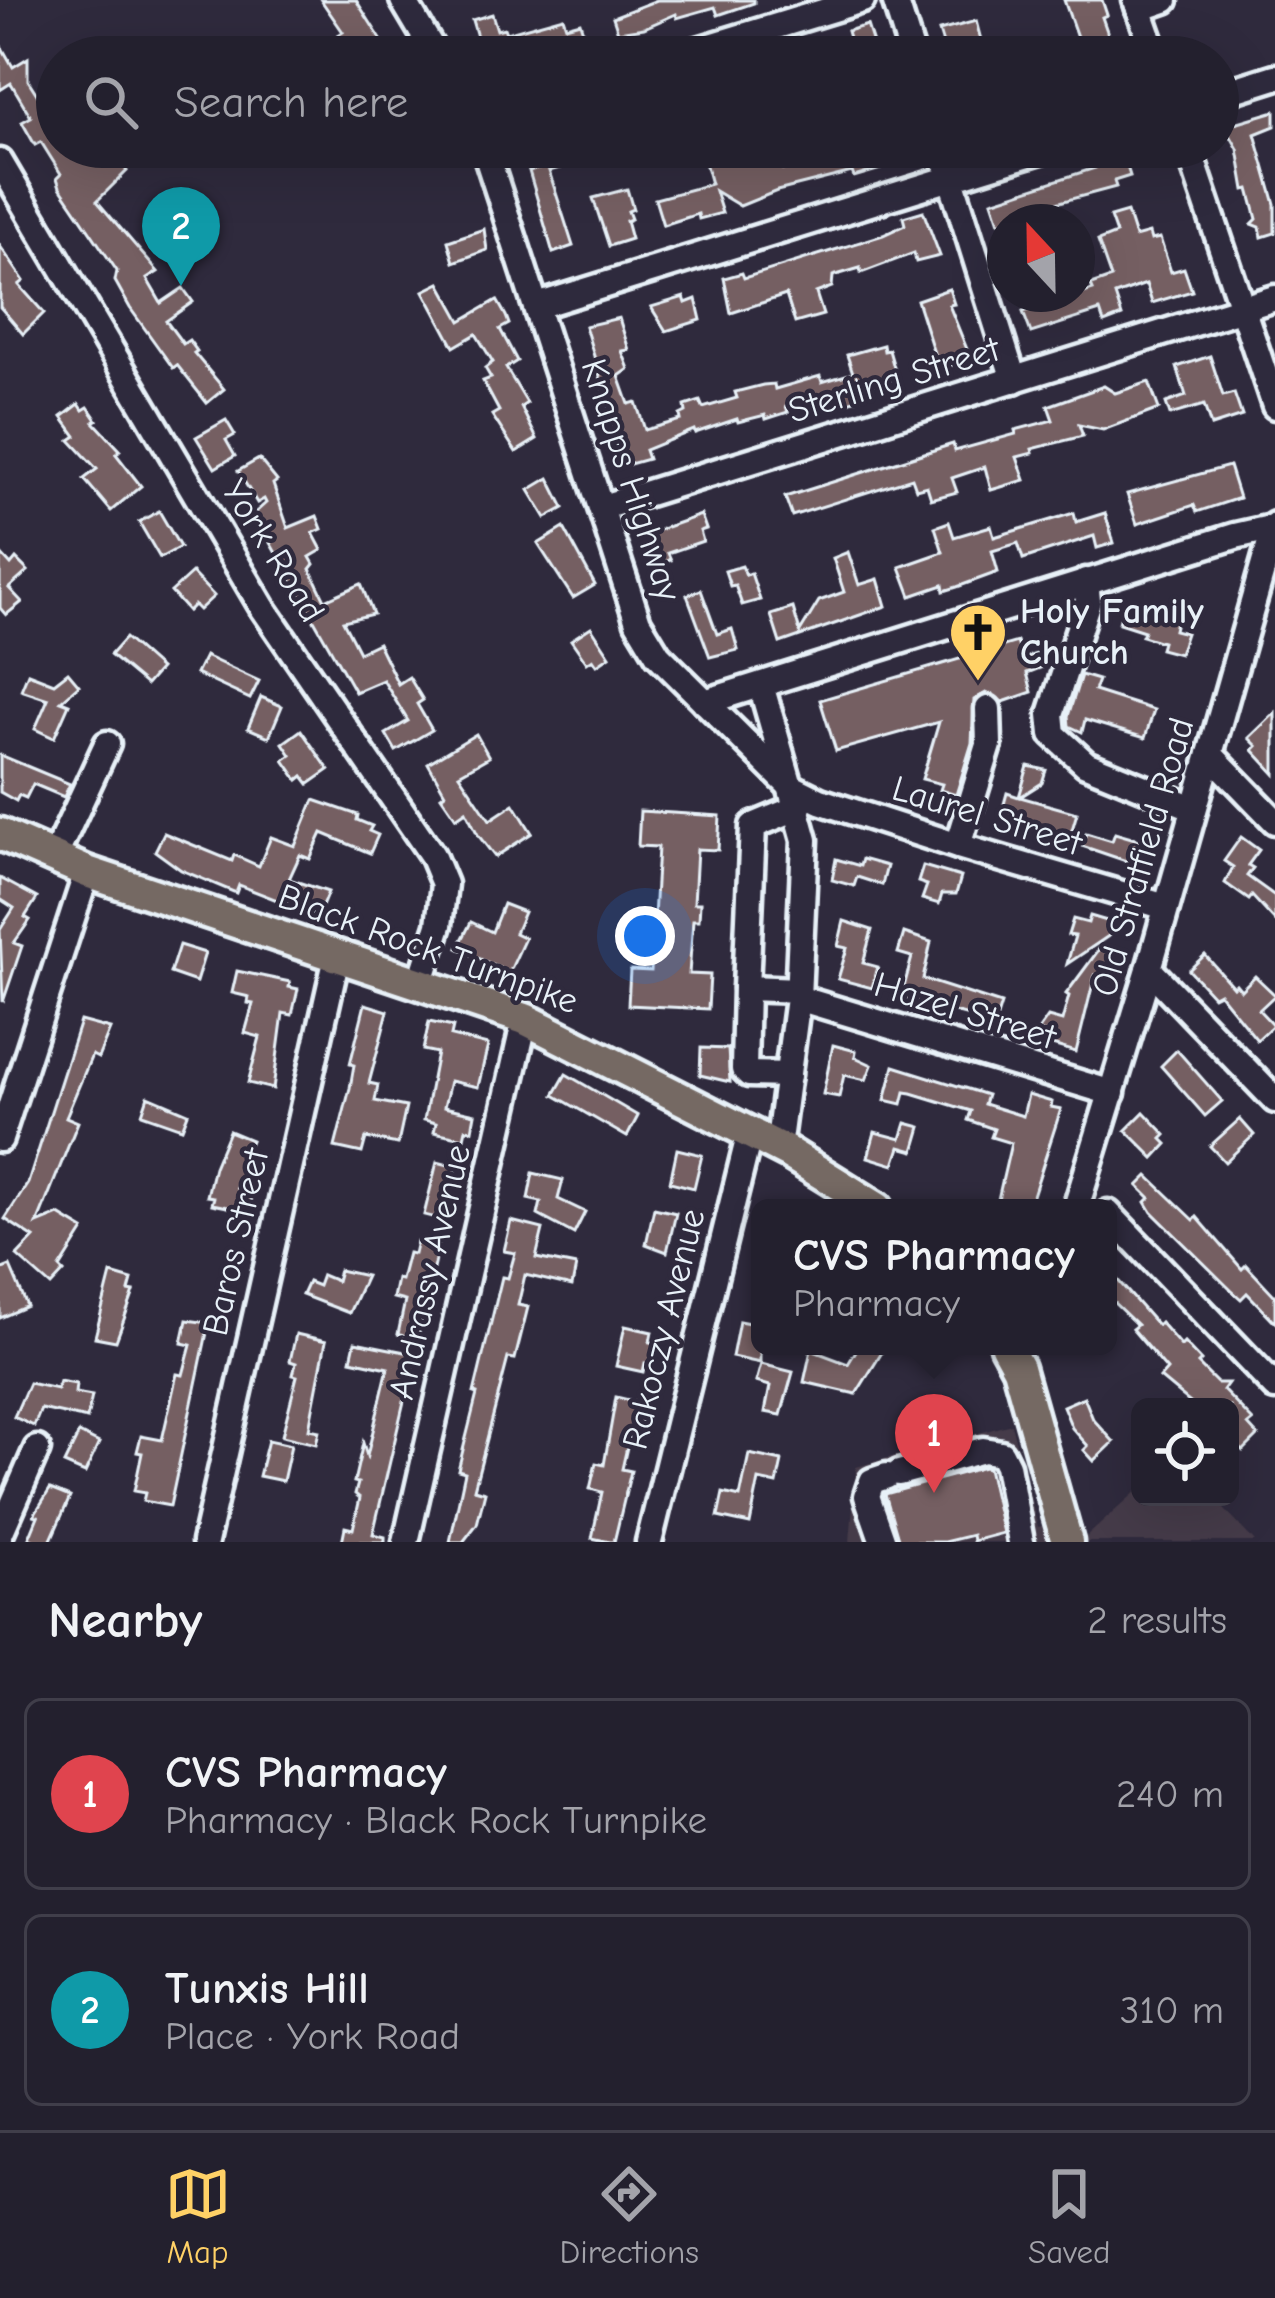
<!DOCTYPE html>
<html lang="en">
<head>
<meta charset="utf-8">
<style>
  :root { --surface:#23202e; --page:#2b2836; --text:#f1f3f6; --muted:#a3a3aa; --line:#403e4a; --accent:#ffd166 }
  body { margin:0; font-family:"Comic Neue",sans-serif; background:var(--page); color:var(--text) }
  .controls { position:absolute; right:36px; bottom:36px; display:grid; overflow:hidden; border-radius:18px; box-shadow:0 12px 48px #0002 }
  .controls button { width:108px; height:108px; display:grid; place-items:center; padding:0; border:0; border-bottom:3px solid var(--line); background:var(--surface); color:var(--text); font:60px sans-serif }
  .compass { position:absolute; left:987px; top:204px; width:108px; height:108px; border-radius:50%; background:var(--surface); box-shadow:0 12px 48px #0002; rotate:338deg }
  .you { position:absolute; left:645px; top:936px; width:42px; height:42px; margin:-30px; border:9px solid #fff; border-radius:50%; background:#1a73e8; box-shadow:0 0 0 18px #1a73e833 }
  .badge { display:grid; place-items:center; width:78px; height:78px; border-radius:50%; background:var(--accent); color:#fff; font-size:39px; font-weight:700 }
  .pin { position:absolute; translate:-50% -99px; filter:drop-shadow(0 3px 6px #0008) }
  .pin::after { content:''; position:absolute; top:63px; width:42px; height:36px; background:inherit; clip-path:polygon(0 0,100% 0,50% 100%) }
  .popup { position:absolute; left:751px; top:1199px; width:366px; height:156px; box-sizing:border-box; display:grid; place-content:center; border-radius:18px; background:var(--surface); filter:drop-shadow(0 3px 9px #0005); font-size:39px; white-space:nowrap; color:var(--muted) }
  .popup b { font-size:45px; color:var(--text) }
  .popup::after { content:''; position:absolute; left:50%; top:100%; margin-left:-24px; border:24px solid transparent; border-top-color:var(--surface) }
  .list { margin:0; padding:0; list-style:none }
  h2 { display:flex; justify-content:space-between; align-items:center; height:156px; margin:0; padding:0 48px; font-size:51px }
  h2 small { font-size:39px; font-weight:400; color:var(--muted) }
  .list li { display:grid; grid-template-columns:78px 1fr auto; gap:36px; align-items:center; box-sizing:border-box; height:192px; margin:0 24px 24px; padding:0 24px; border:3px solid var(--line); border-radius:18px }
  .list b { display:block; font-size:45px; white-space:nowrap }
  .list p { margin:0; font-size:39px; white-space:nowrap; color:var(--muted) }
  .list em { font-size:39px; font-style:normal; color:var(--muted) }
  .icon { flex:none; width:66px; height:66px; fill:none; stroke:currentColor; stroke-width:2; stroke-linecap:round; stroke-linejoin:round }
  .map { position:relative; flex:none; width:1275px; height:1542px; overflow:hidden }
  .search { position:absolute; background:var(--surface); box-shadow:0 12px 48px #0002; left:36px; right:36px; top:36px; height:132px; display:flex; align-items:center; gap:30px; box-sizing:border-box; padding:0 42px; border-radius:66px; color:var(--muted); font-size:45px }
  .sheet { height:588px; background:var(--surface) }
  nav { display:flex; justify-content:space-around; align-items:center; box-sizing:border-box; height:168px; border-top:3px solid var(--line); background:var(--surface); font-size:33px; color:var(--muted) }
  nav a { display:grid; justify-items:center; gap:6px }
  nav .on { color:var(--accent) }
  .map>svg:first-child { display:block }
  .built { fill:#443a48 }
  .building { fill:#745e62; stroke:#e8f1f8; stroke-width:3 }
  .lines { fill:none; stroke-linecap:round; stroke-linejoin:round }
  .minor-casing { stroke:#e8f1f8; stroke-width:33 }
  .major-casing { stroke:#e8f1f8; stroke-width:39 }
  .minor { stroke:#2f2a3d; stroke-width:24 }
  .major { stroke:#756964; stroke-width:30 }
  .labels { text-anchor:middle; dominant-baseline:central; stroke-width:9; stroke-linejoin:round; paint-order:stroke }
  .street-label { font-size:36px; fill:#e8f1f8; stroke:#2f2a3d }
  .poi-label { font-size:36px; font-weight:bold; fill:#e8f1f8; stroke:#2f2a3d; text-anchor:start }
</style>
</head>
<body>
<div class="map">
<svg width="1275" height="1542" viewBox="0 0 1275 1542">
  <rect width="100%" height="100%" fill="#2f2a3d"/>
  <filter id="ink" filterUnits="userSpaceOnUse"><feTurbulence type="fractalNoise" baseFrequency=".00833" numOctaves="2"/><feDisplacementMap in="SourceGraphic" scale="24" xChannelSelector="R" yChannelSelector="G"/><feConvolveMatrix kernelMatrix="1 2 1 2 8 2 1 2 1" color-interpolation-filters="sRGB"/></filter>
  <g filter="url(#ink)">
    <polygon class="built" points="1011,1424 1038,1527 1079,1516 1086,1537 1140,1488 1140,1497 1213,1497 1255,1542 850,1542 856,1467"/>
    <g class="building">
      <polygon points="321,0 356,0 392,57 351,57 338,35 343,32"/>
      <polygon points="657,0 754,0 754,3 718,15 715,7 677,18 676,14 644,28 618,32 613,17"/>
      <polygon points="1064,0 1102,0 1107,15 1102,17 1116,57 1084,57"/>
      <polygon points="492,14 497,30 504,28 506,33 563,17 566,26 580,22 590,54 572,57 569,47 539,57 496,57 491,43 480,47 472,20"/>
      <polygon points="976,21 982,44 946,54 939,31"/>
      <polygon points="867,25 876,53 864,57 797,57 796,53 849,38 847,31"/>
      <polygon points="0,44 13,67 28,58 28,80 40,99 57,90 57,147 109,147 127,171 97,201 158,272 147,279 161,303 183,288 193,302 166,321 183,344 189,340 197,351 194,353 224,389 207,403 177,365 173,368 130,308 115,281 117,271 60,187 57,178 61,174 41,142 35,145 22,122 31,117 11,83 0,90"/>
      <polygon points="1275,111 1275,126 1255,134 1275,204 1275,233 1262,237 1260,227 1252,224 1257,219 1249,189 1245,190 1238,149 1225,126"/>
      <polygon points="539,147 572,147 578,163 549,171 573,246 553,253 529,171 545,166"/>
      <polygon points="734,147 773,147 783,170 809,161 807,157 850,147 904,147 908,161 854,177 852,172 777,191 740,206 715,191 722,213 699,219 698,214 663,225 655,199 711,184 703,155"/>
      <polygon points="1106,154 1108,162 1124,157 1130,176 1114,181 1116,187 1041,207 1042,212 1022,219 1023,222 999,222 992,201 1095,168 1092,158"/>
      <polygon points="627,189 633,209 628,211 631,219 626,221 631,239 609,246 593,198"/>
      <polygon points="923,211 940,256 916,262 914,253 861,273 860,268 833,276 832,287 816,293 823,315 795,323 786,295 731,313 724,278 742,273 744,278 883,235 905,225 903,217"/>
      <polygon points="1127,212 1135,237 1149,233 1151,240 1160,238 1171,272 1184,268 1192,291 1152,303 1146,284 1115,295 1122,316 1104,323 1100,311 1031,333 1023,312 1093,290 1091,285 1111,278 1098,241 1116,234 1110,217"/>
      <polygon points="484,229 487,250 454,262 448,241"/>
      <polygon points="0,246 24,281 19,285 44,313 23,334 0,307"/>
      <polygon points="440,283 461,321 497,300 506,316 509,324 500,329 517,361 506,368 527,403 521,407 537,439 516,452 492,415 499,411 483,381 491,378 485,368 493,362 476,334 454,347 424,291"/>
      <polygon points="949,289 954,304 949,305 971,359 939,369 917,300"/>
      <polygon points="684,297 686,303 696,299 701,320 666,331 651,307"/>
      <polygon points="619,318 629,350 622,351 629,369 619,376 629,404 636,402 645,430 681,420 680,415 686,412 685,406 700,401 703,408 737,398 735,392 763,385 774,384 775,389 820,376 822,382 853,373 847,355 883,345 884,351 889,350 897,378 856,388 859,398 838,406 834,392 786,406 788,412 766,419 765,415 738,422 737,419 695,433 694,430 645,450 648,459 623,466 616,444 620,443 585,326"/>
      <polygon points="1210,356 1223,396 1234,393 1242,416 1211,426 1204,405 1170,415 1166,403 1186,396 1177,367"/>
      <polygon points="1149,382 1159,409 1103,430 1079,425 1083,436 1032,449 1033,453 1017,457 1025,480 991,490 985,467 952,478 957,492 931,499 927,486 916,489 912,478 792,516 785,497 953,444 955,451 1016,434 1015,430 1053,420 1048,406 1104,386 1115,393"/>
      <polygon points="79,404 83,410 88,407 97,420 94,422 120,450 116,454 141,486 111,511 84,479 97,469 70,440 76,436 62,417"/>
      <polygon points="226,420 235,435 226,440 235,456 215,468 196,437"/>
      <polygon points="259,459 277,481 273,484 288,528 317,516 322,529 313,533 322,550 310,557 314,564 310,569 325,600 361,584 373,614 343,621 359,652 378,643 398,684 409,677 423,700 417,704 432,730 396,751 386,734 408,721 383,680 355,692 264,532 256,512 266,503 264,499 257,503 238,471"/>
      <polygon points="1229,466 1239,498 1197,512 1194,505 1137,524 1127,494"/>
      <polygon points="549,478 564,508 546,518 529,490"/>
      <polygon points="159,511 180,547 160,558 139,522"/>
      <polygon points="1074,513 1076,522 1105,513 1114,543 1097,548 1094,536 1023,559 1018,543 992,551 998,572 957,587 944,591 943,585 911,596 900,567 943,552 935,527 949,522 954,537 991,526 994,537"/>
      <polygon points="701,515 706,529 700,531 703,541 668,553 671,560 653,565 647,534"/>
      <polygon points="564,528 595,585 573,598 538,544"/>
      <polygon points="848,552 859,585 878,579 886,606 780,643 771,615 793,608 800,632 819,601 844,592 833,558"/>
      <polygon points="0,553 11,565 16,559 28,571 9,588 22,602 6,615 0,608"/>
      <polygon points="742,566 746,575 751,573 760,600 742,605 735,585 730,586 725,571"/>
      <polygon points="192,573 214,596 199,610 194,605 188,611 171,592"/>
      <polygon points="701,590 717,634 732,629 738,650 710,657 687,595"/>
      <polygon points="1124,605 1176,621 1174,630 1186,633 1179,654 1160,649 1162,642 1142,636 1144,631 1119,623"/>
      <polygon points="591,627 610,656 597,665 593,659 587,663 571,640"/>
      <polygon points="125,638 160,669 146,685 110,655"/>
      <polygon points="1017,642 1022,659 1056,647 1050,664 1027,673 1032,692 1003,702 986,693 974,700 972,743 956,795 940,790 942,784 922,779 939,722 836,751 820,700"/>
      <polygon points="205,656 259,681 250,699 196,674"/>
      <polygon points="68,672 79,685 61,701 69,704 54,738 35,729 48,699 21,690 28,673 54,683"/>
      <polygon points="1081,675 1098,680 1094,691 1154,710 1145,738 1085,720 1082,732 1069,726 1068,716"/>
      <polygon points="261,697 282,706 269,737 248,728"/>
      <polygon points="1275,713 1275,774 1253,750 1257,746 1249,738"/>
      <polygon points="301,730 329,770 309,784 303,776 298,780 284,760 291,755 283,743"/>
      <polygon points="476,734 489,757 459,774 490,820 514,804 532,833 495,857 478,835 466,811 456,818 441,796 445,793 428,763"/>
      <polygon points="0,755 70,784 64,797 33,784 26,798 19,795 16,801 0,792"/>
      <polygon points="1028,766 1046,770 1042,783 1020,797 1077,813 1069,840 1008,822 1010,818 1001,815 1007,793 1019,797"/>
      <polygon points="314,800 358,815 357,820 372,826 369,831 378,835 370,853 322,833 310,859 300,855 289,879 328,892 318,916 239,885 236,893 181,870 155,851 164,833 232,861 234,855 259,866 271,837 295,846"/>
      <polygon points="640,811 720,816 718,850 697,849 694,903 700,903 699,920 693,920 689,974 710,975 708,1009 628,1005 630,970 651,971 658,847 638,846"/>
      <polygon points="1086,833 1112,841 1115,833 1142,841 1135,864 1082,846"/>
      <polygon points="1241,837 1259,850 1248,865 1253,868 1247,876 1275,896 1275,921 1252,896 1249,900 1225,883 1233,867 1224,861"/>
      <polygon points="836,859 860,866 862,859 887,866 882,885 857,877 854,886 832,880"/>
      <polygon points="923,866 961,877 956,894 942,894 939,904 922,899 927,885 918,882"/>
      <polygon points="0,878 37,898 25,917 30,920 14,943 22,946 3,1002 0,930 14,908 0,899"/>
      <polygon points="503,904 524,912 515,933 525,938 509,973 458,948 471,922 492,932"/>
      <polygon points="1090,916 1114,923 1110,935 1067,964 1075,936 1068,935 1073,919 1088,923"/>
      <polygon points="844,921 872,930 863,963 878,967 872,988 838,979 847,948 838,946"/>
      <polygon points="904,933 931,942 923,979 1001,1004 995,1023 901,998 912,957 898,953"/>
      <polygon points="1103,944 1102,947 1113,951 1104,977 1095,975 1076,1052 1052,1045 1055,1036 1038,1031 1048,1017 1062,1021 1069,996 1066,994"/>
      <polygon points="179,945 205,953 196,982 170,973"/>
      <polygon points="1205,955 1233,987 1236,984 1241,990 1255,976 1275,995 1259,1010 1273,1025 1257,1040 1219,993 1213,996 1189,970"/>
      <polygon points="237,971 290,982 289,987 298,989 292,1015 283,1013 273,1089 248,1083 260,1037 245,1033 253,1004 248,1003 249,997 232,993"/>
      <polygon points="365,1004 388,1011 369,1083 378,1085 375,1101 406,1107 398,1144 366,1138 362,1153 335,1147 350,1088 354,1065 350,1064"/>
      <polygon points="80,1021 110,1029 98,1058 92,1055 66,1117 78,1122 37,1224 59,1215 84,1230 60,1268 64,1272 51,1286 17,1256 34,1238 5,1219 28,1183"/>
      <polygon points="429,1022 453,1027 451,1036 488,1045 478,1087 450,1081 444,1107 475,1114 472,1130 466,1129 464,1138 434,1132 436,1123 424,1120 437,1053 423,1050"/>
      <polygon points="833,1045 856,1051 855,1057 872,1065 866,1080 844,1075 839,1097 823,1094"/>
      <polygon points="701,1048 728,1049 730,1082 700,1075"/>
      <polygon points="1177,1050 1222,1101 1205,1116 1161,1066"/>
      <polygon points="894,1066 987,1095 984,1104 1023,1116 1028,1095 1052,1102 1051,1107 1061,1109 1029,1208 996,1208 1011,1143 991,1137 994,1129 968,1120 971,1111 912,1093 905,1092 902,1104 885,1100"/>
      <polygon points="566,1074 638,1116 627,1137 554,1095"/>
      <polygon points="148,1096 188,1113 182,1128 142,1114"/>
      <polygon points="1144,1112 1166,1135 1162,1139 1167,1144 1154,1158 1126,1130"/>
      <polygon points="1240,1119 1254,1135 1225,1162 1210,1146"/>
      <polygon points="906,1123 921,1127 914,1151 900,1147 894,1165 868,1157 875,1132 901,1139"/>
      <polygon points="229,1131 251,1140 243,1160 248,1163 237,1188 253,1192 249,1211 212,1204 214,1197 207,1196 214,1167"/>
      <polygon points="677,1149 702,1155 694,1188 670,1182"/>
      <polygon points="437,1162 457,1167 444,1220 424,1215"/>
      <polygon points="533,1173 563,1180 558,1199 585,1212 574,1234 538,1215 541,1202 528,1199"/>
      <polygon points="1148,1176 1194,1220 1197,1217 1242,1269 1246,1265 1275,1296 1275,1322 1247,1293 1241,1299 1231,1290 1152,1212 1146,1202 1150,1198 1138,1186"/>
      <polygon points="654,1208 676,1213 667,1252 646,1244"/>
      <polygon points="511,1221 543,1229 536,1258 576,1266 572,1286 525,1275 518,1305 528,1307 515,1359 508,1358 474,1489 485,1492 477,1524 463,1542 450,1542 465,1472 458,1470 477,1394 474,1393 502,1277 508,1278 515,1253 504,1251"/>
      <polygon points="417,1241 438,1246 417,1342 398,1334 405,1301 393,1298 397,1279 401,1280 408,1253 414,1254"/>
      <polygon points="10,1266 27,1306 0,1318 0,1270"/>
      <polygon points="1108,1269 1157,1325 1160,1322 1181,1346 1184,1343 1201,1361 1198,1364 1217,1383 1228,1383 1223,1390 1253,1421 1248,1425 1258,1436 1243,1451 1230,1438 1230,1407 1195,1407 1160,1378 1167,1370 1132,1329 1137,1325 1108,1297"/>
      <polygon points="339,1270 366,1276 349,1313 302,1295 308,1282 318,1286 322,1275 336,1281"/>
      <polygon points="111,1274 132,1280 129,1291 134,1292 116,1341 95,1337"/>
      <polygon points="187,1320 209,1323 170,1506 143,1501 145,1493 134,1491 142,1453 137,1452 141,1436 162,1440 177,1374 183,1375 191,1345 182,1343"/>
      <polygon points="739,1321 760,1325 760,1363 732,1357"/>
      <polygon points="625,1326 652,1332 650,1342 657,1343 652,1364 645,1363 643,1372 616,1366"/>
      <polygon points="296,1334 326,1341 309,1429 319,1431 316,1444 282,1436 297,1376 293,1375 296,1363 290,1361"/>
      <polygon points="355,1342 415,1354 373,1534 385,1537 385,1542 342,1542 345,1527 353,1529 360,1498 355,1494 358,1483 354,1482 363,1443 367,1456 388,1368 351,1360"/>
      <polygon points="859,1346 886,1346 856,1394 804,1382 811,1350 848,1364"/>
      <polygon points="761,1364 793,1372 781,1415 765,1412 770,1386 756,1382"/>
      <polygon points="59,1381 76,1384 75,1393 92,1396 87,1419 41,1409 34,1426 14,1417 29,1383 57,1389"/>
      <polygon points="616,1397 646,1404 638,1436 630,1434 622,1469 631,1471 614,1542 610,1542 592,1538 602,1492 590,1489 596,1463 604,1465"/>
      <polygon points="1084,1397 1093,1419 1114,1442 1094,1461 1084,1450 1088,1446 1072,1428 1063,1406"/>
      <polygon points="79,1433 99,1443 85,1473 64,1464"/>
      <polygon points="268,1440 291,1445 283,1481 259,1476"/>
      <polygon points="749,1454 782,1461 777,1484 759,1480 750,1524 718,1517 723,1493 740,1497"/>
      <polygon points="984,1467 988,1468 1003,1533 973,1541 972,1535 944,1542 899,1542 885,1494"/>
      <polygon points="50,1489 70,1497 50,1542 38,1542 29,1538 38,1516 34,1515"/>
    </g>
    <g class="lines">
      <defs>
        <g id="minor">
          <polyline points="403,0 437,57"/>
          <polyline points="895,0 913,57"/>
          <polyline points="1136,0 1156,57"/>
          <polyline points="1139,9 1165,0"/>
          <polyline points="675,57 862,0"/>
          <polyline points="1218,95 1275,77"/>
          <polyline points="484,147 638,622 658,655 790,786 805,840 798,998 778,1148"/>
          <polyline points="941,147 1014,380"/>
          <polyline points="1188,147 1275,406"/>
          <polyline points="0,162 263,608 432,855 444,884 439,925 421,981"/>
          <polyline points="537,306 1051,147"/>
          <polyline points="603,507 1275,298"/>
          <polyline points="1086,581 1088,601 1051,714 1053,734 1086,764 1194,808"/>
          <polyline points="761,685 790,786 820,801 958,846 1166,907"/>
          <polyline points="705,702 1235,536 1275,527"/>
          <polyline points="1210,754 1275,821"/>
          <polyline points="958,846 989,745 988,709"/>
          <polyline points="54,858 107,744"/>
          <polyline points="1149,969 1275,1100"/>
          <polyline points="746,988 753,826 799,807"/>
          <polyline points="798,998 1112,1093"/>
          <polyline points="788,1075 749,1074 744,1069 746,988 798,990"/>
          <polyline points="0,1139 87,872"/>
          <polyline points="1076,1208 1149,969 1275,525"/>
          <polyline points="1108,1213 1275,1387"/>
          <polyline points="899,1473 983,1450 1001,1453 1007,1465 1021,1542"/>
          <polyline points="0,1534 37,1449"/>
          <polyline points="205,1542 337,957"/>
          <polyline points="406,1542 525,1019"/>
          <polyline points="649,1542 750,1132"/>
          <polyline points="883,1542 867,1496 872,1481 887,1476"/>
        </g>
        <g id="major">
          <polyline points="0,834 87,872 525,1019 787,1152 877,1208"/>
          <polyline points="1006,1346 1018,1368 1067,1542"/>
        </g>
      </defs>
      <use href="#minor" class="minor-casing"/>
      <use href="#major" class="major-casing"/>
      <use href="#minor" class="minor"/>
      <use href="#major" class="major"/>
    </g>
  </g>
  <defs>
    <symbol id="church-pin" viewBox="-11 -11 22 30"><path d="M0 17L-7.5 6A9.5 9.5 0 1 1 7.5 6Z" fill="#ffd166" stroke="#2f2a3d"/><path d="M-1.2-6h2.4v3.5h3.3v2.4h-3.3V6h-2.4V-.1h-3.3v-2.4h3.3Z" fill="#111"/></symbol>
  </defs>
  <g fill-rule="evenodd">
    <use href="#church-pin" x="945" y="599" width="66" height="90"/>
  </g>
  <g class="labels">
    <g class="street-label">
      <text transform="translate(894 380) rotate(-17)">Sterling Street</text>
      <text transform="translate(631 480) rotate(72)">Knapps Highway</text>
      <text transform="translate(273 551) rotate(58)">York Road</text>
      <text transform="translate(987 816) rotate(17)">Laurel Street</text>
      <text transform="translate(1143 857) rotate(-74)">Old Stratfield Road</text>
      <text transform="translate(428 949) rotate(20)">Black Rock Turnpike</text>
      <text transform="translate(965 1011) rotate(17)">Hazel Street</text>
      <text transform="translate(236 1242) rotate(-77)">Baros Street</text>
      <text transform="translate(430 1272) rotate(-77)">Andrassy Avenue</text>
      <text transform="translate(664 1329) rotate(-76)">Rakoczy Avenue</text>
    </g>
    <g class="poi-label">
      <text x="1020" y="611">Holy Family<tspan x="1020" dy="41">Church</tspan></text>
    </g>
  </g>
</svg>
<div class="controls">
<button><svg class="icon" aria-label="locate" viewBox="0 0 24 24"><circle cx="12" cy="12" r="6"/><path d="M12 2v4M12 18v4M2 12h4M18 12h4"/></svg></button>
</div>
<svg class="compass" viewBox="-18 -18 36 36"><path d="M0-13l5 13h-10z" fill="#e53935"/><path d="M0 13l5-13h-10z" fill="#a3a3aa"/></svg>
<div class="you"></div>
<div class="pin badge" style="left:934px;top:1493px;background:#e0444e">1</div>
<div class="popup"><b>CVS Pharmacy</b>Pharmacy</div>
<div class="pin badge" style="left:181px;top:286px;background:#0f9aa8">2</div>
<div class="search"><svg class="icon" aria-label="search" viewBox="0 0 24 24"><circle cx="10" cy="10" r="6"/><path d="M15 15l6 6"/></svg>Search here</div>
</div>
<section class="sheet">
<h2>Nearby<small>2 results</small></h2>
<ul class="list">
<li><span class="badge" style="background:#e0444e">1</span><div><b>CVS Pharmacy</b><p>Pharmacy · Black Rock Turnpike</p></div><em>240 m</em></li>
<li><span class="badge" style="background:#0f9aa8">2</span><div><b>Tunxis Hill</b><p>Place · York Road</p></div><em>310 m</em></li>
</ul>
</section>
<nav>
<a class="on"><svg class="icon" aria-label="map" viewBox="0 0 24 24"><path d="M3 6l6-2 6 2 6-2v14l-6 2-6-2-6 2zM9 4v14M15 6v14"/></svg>Map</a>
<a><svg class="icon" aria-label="directions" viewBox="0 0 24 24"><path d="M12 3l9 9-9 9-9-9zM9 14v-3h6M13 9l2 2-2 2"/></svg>Directions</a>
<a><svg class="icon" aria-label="saved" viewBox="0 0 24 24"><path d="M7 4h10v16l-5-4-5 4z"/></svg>Saved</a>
</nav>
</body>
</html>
